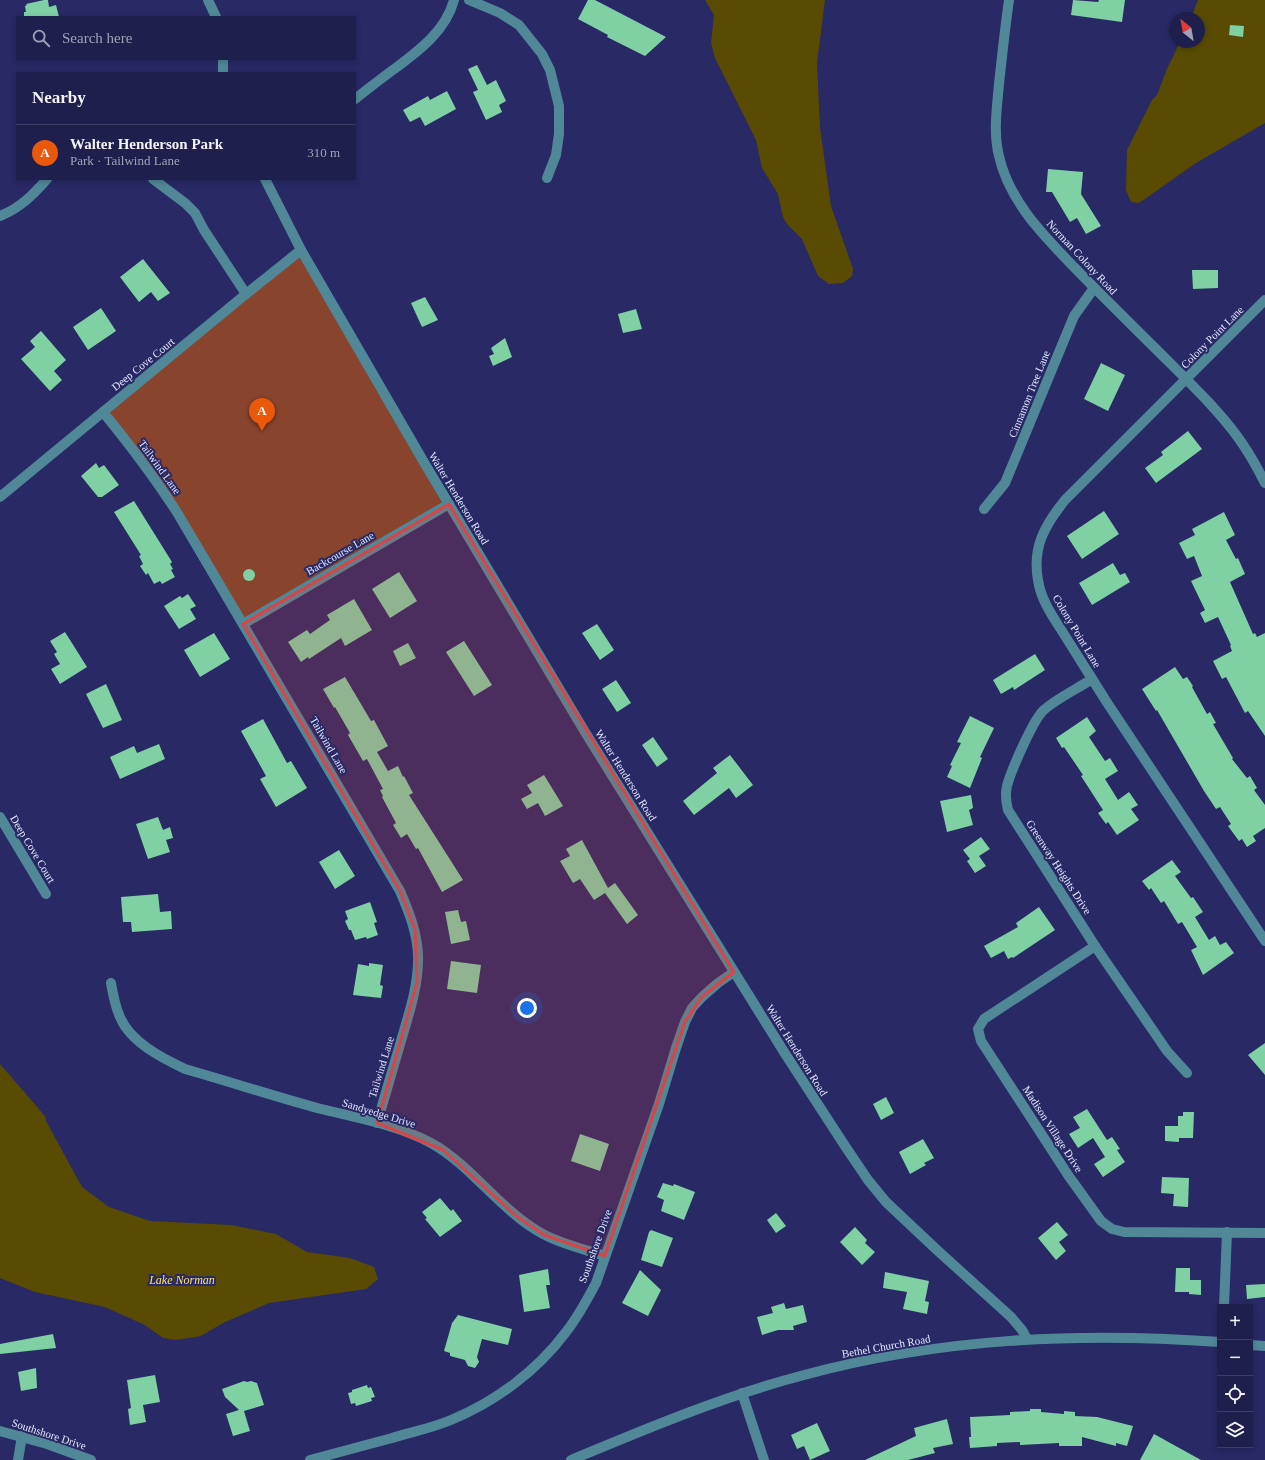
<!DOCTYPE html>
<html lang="en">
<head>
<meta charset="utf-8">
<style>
  :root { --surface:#1e1f4c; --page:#262753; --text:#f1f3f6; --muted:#a1a2b5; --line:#3c3d64; --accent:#ea580c }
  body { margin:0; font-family:"Times New Roman",serif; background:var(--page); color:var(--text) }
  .controls { position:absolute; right:12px; bottom:12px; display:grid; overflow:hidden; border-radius:0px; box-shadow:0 2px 6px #0003 }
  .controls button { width:36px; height:36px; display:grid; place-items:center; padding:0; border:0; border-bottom:1px solid var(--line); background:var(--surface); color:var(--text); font:20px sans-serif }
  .compass { position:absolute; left:1169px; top:12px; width:36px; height:36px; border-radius:50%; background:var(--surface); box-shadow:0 2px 6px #0003; rotate:329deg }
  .you { position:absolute; left:527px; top:1008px; width:14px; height:14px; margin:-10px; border:3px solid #fff; border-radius:50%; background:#1a73e8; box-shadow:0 0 0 6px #1a73e833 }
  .badge { display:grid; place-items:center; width:26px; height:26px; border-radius:50%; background:var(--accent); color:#fff; font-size:13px; font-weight:700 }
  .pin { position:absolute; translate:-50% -33px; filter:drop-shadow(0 1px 2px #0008) }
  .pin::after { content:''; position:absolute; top:21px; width:14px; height:12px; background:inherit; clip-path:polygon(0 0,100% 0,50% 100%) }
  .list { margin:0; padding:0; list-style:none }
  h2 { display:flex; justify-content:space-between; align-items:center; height:52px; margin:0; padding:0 16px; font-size:17px }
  h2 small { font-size:13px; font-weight:400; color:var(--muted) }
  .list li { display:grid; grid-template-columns:26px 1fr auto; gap:12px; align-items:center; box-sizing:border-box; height:56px; padding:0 16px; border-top:1px solid var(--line) }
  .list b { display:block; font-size:15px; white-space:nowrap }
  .list p { margin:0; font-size:13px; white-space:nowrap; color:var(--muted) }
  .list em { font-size:13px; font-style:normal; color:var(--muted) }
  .icon { flex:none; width:22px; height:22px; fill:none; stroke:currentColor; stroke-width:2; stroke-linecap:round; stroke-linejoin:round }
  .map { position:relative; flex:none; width:1265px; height:1460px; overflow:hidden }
  .search { position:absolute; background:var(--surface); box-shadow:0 2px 6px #0003; left:16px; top:16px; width:340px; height:44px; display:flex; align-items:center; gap:10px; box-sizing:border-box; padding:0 14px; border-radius:0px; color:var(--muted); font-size:15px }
  .panel { position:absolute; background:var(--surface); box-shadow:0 2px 6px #0003; left:16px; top:72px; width:340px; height:108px; border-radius:0px }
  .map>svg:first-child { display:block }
  .green { fill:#89442e }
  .water { fill:#594c02 }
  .building { fill:#7fd0a2 }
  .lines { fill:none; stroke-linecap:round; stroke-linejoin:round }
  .minor { stroke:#508898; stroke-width:10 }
  .marked { fill:#d84548; fill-opacity:0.2; stroke:#d84548; stroke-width:3; stroke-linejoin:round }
  .labels { text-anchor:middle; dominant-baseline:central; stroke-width:4; stroke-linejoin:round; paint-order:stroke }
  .street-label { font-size:11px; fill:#e3e7fe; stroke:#282965 }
  .water-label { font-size:12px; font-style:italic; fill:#fae370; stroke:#282965 }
</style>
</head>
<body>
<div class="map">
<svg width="1265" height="1460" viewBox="0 0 1265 1460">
  <rect width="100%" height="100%" fill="#282965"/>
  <polygon class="green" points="301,251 448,503 243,623 179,514 104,412"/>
  <g class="water">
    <polygon points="705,0 825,0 817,63 820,128 831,206 853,269 852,276 843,283 829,284 818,276 802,239 787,224 783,217 778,194 762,168 756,140 715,58 711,43 714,15"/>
    <polygon points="1198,0 1265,0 1265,123 1196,163 1139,203 1131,202 1126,190 1127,150 1152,100 1157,95 1167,69 1180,42 1199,42 1199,18 1191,18"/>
    <polygon points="0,1064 45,1116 46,1121 82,1187 109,1207 150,1221 231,1225 276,1234 307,1252 350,1258 374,1267 378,1279 366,1289 269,1303 223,1323 201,1336 176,1340 163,1338 145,1325 105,1307 35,1292 0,1278"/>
  </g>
  <g class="building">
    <polygon points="44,0 48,0 49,7 56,5 59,17 24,17 24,12 26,12 25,6 27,5 26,4"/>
    <polygon points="588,0 595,0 666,37 645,56 607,37 608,35 578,19"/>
    <polygon points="1073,0 1098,2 1099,0 1125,0 1122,22 1071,15"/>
    <polygon points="1230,25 1244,26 1243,37 1229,35"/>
    <polygon points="477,65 487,85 496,80 506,101 499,105 502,112 486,120 473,92 478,90 468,69"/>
    <polygon points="447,91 456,109 425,126 420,117 410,122 403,110 428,96 430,100"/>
    <polygon points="1048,169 1083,172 1081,194 1101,226 1086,234 1077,218 1070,222 1052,192 1046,192"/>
    <polygon points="143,259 170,293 158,301 151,292 139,302 120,277"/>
    <polygon points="1192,270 1218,270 1218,288 1193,289"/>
    <polygon points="425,297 438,320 422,327 411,303"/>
    <polygon points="101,308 116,331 88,350 73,327"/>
    <polygon points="636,309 642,329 623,333 618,314"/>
    <polygon points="41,331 66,360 54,371 62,380 50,391 21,359 35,347 30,341"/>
    <polygon points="505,338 512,357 493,366 489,356 494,354 491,348"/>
    <polygon points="1101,363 1125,375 1108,411 1084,399"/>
    <polygon points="1188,431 1202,449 1156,483 1145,468 1163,455 1161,452"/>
    <polygon points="96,463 99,468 104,465 119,485 102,497 98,497 81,476"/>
    <polygon points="134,501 172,562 170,564 173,569 171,570 175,577 162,584 160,581 154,584 148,573 146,575 140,566 143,564 139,556 141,555 114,512"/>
    <polygon points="1104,511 1119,534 1082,559 1067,536"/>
    <polygon points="1224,512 1235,535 1226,540 1236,559 1238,558 1245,574 1230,582 1253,634 1255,633 1257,637 1265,633 1265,736 1248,711 1245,713 1226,677 1222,679 1213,661 1232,651 1230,646 1231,645 1218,617 1205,623 1200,613 1205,610 1191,581 1202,576 1194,556 1187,559 1179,543 1195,535 1192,529"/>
    <polygon points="1113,563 1120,575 1125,573 1130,582 1092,605 1079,583"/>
    <circle cx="249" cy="575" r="6"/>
    <polygon points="399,572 417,601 390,618 372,589"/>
    <polygon points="188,594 196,606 190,609 196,619 179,629 164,606 180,596 182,598"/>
    <polygon points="354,599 372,630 345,646 341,638 309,659 308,657 301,662 288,642 307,630 310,634 330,620 327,615"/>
    <polygon points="597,624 614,650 600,660 582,633"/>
    <polygon points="65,632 87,667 60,684 51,669 60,664 54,654 57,652 50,641"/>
    <polygon points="214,633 230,659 200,677 184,650"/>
    <polygon points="464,641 492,685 474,696 446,652"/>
    <polygon points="408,643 416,658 400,666 393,651"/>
    <polygon points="1035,654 1045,670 1014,690 1013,687 1001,694 993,680"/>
    <polygon points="1175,667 1183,679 1187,677 1193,686 1192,687 1207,714 1210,712 1216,723 1213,724 1233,758 1232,759 1247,778 1250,776 1257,788 1254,790 1265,805 1265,828 1253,836 1256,841 1247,847 1242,839 1239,841 1228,826 1231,824 1220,807 1216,809 1204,791 1157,710 1156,711 1142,689"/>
    <polygon points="345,677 371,721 374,720 388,746 377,752 388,771 398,766 403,777 404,776 413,793 409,795 463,880 442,892 418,848 416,849 407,834 401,838 393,825 396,823 382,797 383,796 380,790 383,789 367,759 363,761 348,735 350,733 335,707 334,708 323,689"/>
    <polygon points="616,680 631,703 617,712 602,689"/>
    <polygon points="106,684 122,720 103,728 86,694"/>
    <polygon points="970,716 994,728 980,757 982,758 970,788 947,777 952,766 950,765 961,743 957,742"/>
    <polygon points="1087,717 1096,731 1089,737 1105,761 1110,758 1118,771 1105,779 1118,800 1129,792 1138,805 1131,809 1139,820 1117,835 1108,822 1106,824 1098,813 1103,810 1081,776 1083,775 1064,747 1062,748 1056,738"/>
    <polygon points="263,719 287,763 291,761 307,788 276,807 260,779 266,776 241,731"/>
    <polygon points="653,737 668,759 657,767 642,745"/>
    <polygon points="159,744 165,759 120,779 110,757 134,746 137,753"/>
    <polygon points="730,755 753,785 736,798 729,788 694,815 683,801 717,773 713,768"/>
    <polygon points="544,775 563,806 545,816 538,803 527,809 521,799 532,793 527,785"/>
    <polygon points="971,795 973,808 969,810 973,825 947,832 940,801"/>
    <polygon points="158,817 163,830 170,827 173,838 166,840 170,852 148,859 136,824"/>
    <polygon points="981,837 990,849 979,856 986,866 975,873 967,861 970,859 963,850"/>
    <polygon points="582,840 608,888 615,883 638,915 627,924 605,893 594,900 580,879 573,883 560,861 570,856 566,849"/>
    <polygon points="339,850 355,876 335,889 319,862"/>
    <polygon points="1172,860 1181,872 1175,876 1191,898 1193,897 1203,912 1195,917 1209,940 1215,936 1220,945 1226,942 1234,953 1203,975 1191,950 1197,947 1182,922 1178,924 1164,901 1161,903 1151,888 1149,890 1142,881"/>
    <polygon points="158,894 160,912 171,911 172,929 132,932 131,922 123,922 121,897"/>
    <polygon points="370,902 377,922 374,923 378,935 367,939 366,937 355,940 351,930 349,930 345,921 348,919 345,911"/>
    <polygon points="1039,907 1055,930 1013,958 1012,957 1008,959 1004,951 991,958 984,946 1018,927 1016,923"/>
    <polygon points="458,910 461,922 466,921 470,940 451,944 445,912"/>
    <polygon points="451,961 481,965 477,993 447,989"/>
    <polygon points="369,963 383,965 380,985 383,986 381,998 353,995 358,964 369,966"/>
    <polygon points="1265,1043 1265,1075 1248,1055"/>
    <polygon points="886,1097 894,1113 881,1120 873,1104"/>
    <polygon points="1087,1109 1107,1140 1112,1137 1120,1149 1117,1150 1125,1162 1103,1177 1094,1164 1105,1157 1093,1138 1078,1148 1069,1134 1080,1128 1073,1117"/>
    <polygon points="1183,1112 1194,1112 1193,1138 1179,1138 1179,1142 1165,1141 1165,1126 1178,1126 1178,1116 1183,1116"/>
    <polygon points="580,1134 609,1144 600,1171 571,1161"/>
    <polygon points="923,1139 934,1158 924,1163 926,1165 910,1174 899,1152"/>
    <polygon points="1162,1177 1189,1178 1188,1207 1173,1206 1174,1194 1161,1193"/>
    <polygon points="663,1183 673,1186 674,1184 695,1192 684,1220 661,1211 664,1200 657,1197"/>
    <polygon points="440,1198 451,1211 453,1209 462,1221 440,1237 425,1219 427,1218 422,1212"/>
    <polygon points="776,1213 786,1226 776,1233 767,1220"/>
    <polygon points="1057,1222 1068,1235 1059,1242 1066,1251 1056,1260 1038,1238"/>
    <polygon points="855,1227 867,1240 865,1243 875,1252 862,1265 840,1242"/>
    <polygon points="651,1230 673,1238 662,1267 641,1260 649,1232"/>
    <polygon points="1176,1268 1190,1268 1190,1280 1201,1280 1201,1295 1189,1294 1189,1292 1175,1292"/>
    <polygon points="548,1269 550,1285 546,1285 550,1308 524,1312 519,1275"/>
    <polygon points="640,1270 661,1290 648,1316 622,1303"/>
    <polygon points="885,1272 929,1281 925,1301 929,1302 927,1314 903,1309 907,1292 883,1288"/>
    <polygon points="1265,1284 1265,1297 1247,1299 1246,1285"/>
    <polygon points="784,1303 786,1309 803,1305 807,1322 793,1326 794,1330 778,1330 762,1335 757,1317 773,1313 771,1307"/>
    <polygon points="458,1315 512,1329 508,1345 482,1339 477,1357 479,1362 475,1368 468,1366 465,1360 450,1356 450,1353 444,1351 452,1323"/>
    <polygon points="53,1334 56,1348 0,1354 0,1344"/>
    <polygon points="36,1368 37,1388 21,1391 18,1372"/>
    <polygon points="155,1375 160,1402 143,1405 146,1422 130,1425 128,1409 131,1408 127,1380"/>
    <polygon points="244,1381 247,1382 251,1381 257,1383 264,1405 244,1411 250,1431 233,1436 226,1414 239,1410 225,1397 222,1389"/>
    <polygon points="367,1385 368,1388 371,1387 375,1397 371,1398 372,1401 356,1406 355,1403 351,1404 348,1393 352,1392 352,1390"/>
    <polygon points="1030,1409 1041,1409 1041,1412 1064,1414 1064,1411 1075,1412 1075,1416 1097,1417 1133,1426 1127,1446 1116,1443 1116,1446 1082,1437 1082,1446 1059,1446 1059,1443 1020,1445 1020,1442 997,1443 997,1446 970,1448 969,1437 971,1437 970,1417 1010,1415 1010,1412 1030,1411"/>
    <polygon points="947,1419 953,1444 933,1448 935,1453 908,1460 865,1460 916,1436 914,1428"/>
    <polygon points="817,1423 830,1451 810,1460 804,1446 797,1449 791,1435"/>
    <polygon points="1154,1434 1201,1460 1140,1460"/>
  </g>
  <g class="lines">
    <g class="minor">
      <polyline points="208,0 216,17"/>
      <polyline points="469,0 500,13 519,25 542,54 550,70 559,106 559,134 556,155 547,178"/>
      <path d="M1009,0C1005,28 1002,56 999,84C997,107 993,133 999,156C1009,201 1043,235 1074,267C1105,299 1137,330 1168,361C1192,385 1217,409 1237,436C1248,451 1257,467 1265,483"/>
      <polyline points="223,59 223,73"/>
      <path d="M355,99C369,88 383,77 397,67C421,49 446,30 454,0"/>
      <polyline points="153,179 185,203 195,213 204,230 246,294"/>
      <polyline points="265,179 301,250 425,464 585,732 784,1052 845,1146 868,1180 886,1202 937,1250 1011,1317 1022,1330 1027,1339"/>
      <path d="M0,216C20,208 33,195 47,179"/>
      <path d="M1265,300L1065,500C1045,525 1032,547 1038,580C1041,602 1056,621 1067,639C1080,660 1093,680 1106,701C1159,781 1212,861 1265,941"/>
      <path d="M103,412C130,445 155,478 178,514L400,891C409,912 417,932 418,955C419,985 409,1013 401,1041C393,1068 385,1096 377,1123"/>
      <polyline points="0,497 246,294 301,250"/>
      <polyline points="984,509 1005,483 1074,316 1094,288"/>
      <polyline points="243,624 449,504"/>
      <path d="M1092,679C1077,689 1058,698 1045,709C1034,717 1011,771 1007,786C1005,794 1006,802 1008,810L1095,946L1152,1029L1167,1051L1187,1073"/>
      <polyline points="0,817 46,894"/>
      <polyline points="1095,946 984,1019 978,1029 981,1041 1068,1175 1101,1221 1112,1229 1124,1232 1265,1233"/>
      <path d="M111,983C113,995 115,1006 120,1017C130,1042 162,1058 185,1069C231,1082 276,1097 321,1109C358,1118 397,1125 431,1143C469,1164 494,1202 530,1226C552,1242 580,1248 605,1256"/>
      <polyline points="1224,1307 1227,1232"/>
      <polyline points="1250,1345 1265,1346"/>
      <polyline points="742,1393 764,1460"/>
      <polyline points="0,1431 47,1444 91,1460"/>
      <polyline points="18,1460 22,1436"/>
      <path d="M310,1460C337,1453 365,1445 392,1438C412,1432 432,1428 451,1420C495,1402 537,1371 566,1332C578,1317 587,1300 596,1283L659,1104L676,1048L685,1022L692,1008L702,997L718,983L734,972"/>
      <path d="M571,1460C648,1428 724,1396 804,1375C941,1338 1079,1332 1220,1342"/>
    </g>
  </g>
  <path class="marked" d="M449,504L734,972L702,997L685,1022L605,1256L544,1235L516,1216L443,1150L377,1123L417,982L415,930L400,891L243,624Z"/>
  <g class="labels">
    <g class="street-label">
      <text transform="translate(1082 257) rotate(47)">Norman Colony Road</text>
      <text transform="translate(1212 337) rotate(-45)">Colony Point Lane</text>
      <text transform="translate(143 364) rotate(-39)">Deep Cove Court</text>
      <text transform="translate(1029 394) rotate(-68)">Cinnamon Tree Lane</text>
      <text transform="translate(160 467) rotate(54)">Tailwind Lane</text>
      <text transform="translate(459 498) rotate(59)">Walter Henderson Road</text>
      <text transform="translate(340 553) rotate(-30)">Backcourse Lane</text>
      <text transform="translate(1077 631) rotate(59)">Colony Point Lane</text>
      <text transform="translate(329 745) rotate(60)">Tailwind Lane</text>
      <text transform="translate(626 775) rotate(58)">Walter Henderson Road</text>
      <text transform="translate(33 849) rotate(59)">Deep Cove Court</text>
      <text transform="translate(1059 867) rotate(57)">Greenway Heights Drive</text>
      <text transform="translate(797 1050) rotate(58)">Walter Henderson Road</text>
      <text transform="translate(381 1067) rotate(-73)">Tailwind Lane</text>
      <text transform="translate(379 1113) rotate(17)">Sandyedge Drive</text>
      <text transform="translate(1053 1129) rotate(57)">Madison Village Drive</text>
      <text transform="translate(595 1246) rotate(-70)">Southshore Drive</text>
      <text transform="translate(886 1346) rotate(-10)">Bethel Church Road</text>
      <text transform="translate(49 1434) rotate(18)">Southshore Drive</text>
    </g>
    <g class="water-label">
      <text x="182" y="1280">Lake Norman</text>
    </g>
  </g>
</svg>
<div class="controls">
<button>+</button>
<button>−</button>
<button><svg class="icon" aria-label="locate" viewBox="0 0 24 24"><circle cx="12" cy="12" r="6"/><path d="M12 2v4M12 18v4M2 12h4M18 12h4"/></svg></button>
<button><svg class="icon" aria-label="layers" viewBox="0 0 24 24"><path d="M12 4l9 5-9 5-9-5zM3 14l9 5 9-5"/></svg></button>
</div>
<svg class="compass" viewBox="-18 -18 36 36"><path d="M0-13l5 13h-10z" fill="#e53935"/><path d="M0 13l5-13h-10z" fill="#a1a2b5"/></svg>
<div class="you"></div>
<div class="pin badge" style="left:262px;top:431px">A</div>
<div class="search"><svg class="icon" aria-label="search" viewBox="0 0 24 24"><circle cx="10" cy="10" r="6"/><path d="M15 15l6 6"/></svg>Search here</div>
<section class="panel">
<h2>Nearby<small></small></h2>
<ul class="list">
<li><span class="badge">A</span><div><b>Walter Henderson Park</b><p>Park · Tailwind Lane</p></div><em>310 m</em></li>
</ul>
</section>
</div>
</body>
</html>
